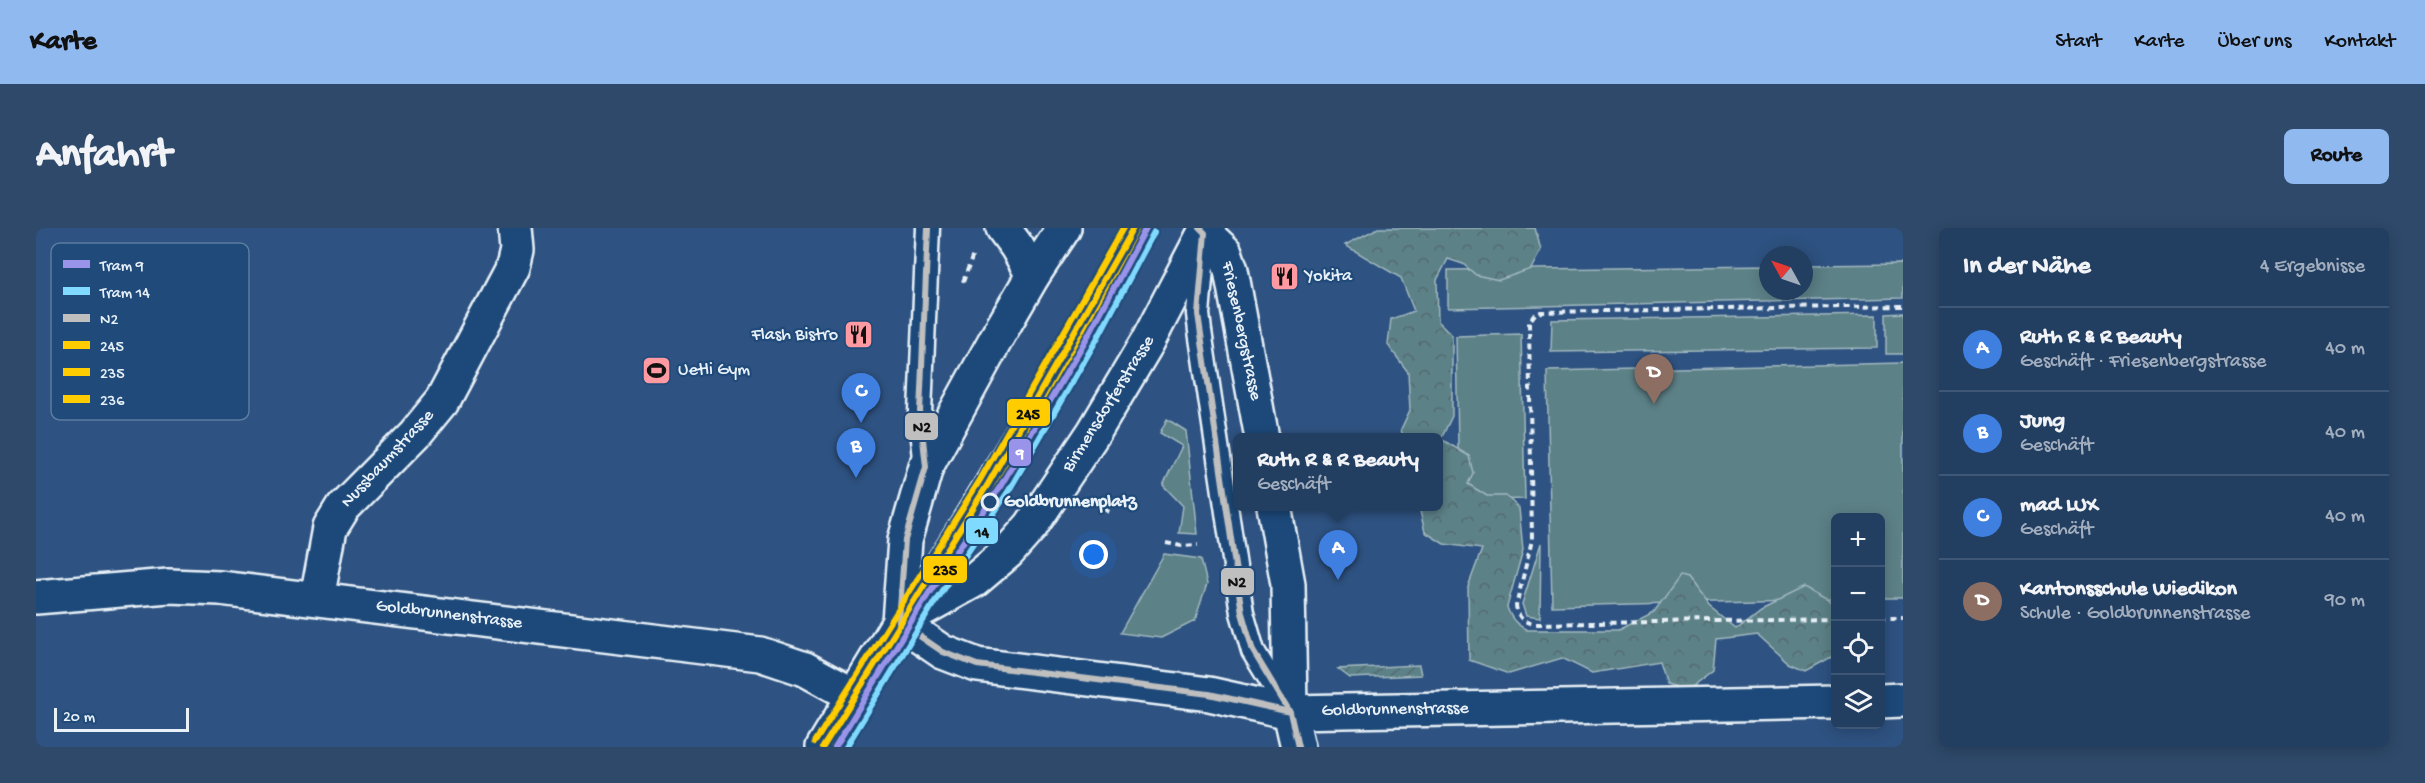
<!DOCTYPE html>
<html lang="de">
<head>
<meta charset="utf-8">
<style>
  :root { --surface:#223e61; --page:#2e496a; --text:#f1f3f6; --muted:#a2aebd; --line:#3f5776; --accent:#90b9f0 }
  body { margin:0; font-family:"Gochi Hand",sans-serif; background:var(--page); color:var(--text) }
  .controls { position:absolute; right:18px; bottom:18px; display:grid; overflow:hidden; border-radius:9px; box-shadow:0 3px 15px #0003 }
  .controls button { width:54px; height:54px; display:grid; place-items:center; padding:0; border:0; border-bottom:2px solid var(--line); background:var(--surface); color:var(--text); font:30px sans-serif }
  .compass { position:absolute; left:1723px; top:18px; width:54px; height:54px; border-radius:50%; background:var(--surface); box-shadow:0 3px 15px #0003; rotate:310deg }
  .scale { position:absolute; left:18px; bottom:15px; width:135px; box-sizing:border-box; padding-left:6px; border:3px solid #e8f1f8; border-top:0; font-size:16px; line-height:21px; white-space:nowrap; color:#e8f1f8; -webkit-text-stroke:4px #1f4a7a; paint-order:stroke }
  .you { position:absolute; left:1058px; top:327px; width:21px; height:21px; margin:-15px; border:4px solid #fff; border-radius:50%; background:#1a73e8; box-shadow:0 0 0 9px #1a73e833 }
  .badge { display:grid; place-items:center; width:39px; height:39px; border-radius:50%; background:var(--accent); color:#fff; font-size:20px; font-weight:700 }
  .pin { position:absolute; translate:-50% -50px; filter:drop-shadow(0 2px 3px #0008) }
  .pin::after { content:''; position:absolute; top:32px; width:21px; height:18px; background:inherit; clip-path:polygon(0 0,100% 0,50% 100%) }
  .popup { position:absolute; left:1197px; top:205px; width:210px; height:78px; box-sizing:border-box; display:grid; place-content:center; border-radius:9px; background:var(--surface); filter:drop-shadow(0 2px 4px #0005); font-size:20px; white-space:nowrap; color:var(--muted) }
  .popup b { font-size:22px; color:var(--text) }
  .popup::after { content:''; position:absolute; left:50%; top:100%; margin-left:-12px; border:12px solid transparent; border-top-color:var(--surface) }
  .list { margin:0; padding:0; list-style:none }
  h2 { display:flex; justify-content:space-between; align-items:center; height:78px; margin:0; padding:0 24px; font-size:26px }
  h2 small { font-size:20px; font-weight:400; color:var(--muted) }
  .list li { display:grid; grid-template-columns:39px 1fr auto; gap:18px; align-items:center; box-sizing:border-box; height:84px; padding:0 24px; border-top:2px solid var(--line) }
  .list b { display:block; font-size:22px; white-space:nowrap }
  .list p { margin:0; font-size:20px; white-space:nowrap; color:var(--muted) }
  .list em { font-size:20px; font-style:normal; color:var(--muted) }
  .icon { flex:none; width:33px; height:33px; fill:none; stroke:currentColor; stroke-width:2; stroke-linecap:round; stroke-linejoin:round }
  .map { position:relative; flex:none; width:1867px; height:519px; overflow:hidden; border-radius:9px }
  header { display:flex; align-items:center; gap:36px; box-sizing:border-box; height:84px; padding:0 30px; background:var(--accent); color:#111 }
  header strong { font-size:28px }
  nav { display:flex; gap:33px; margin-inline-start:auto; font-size:21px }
  .intro { display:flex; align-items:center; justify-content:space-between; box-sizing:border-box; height:144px; padding:0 36px }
  h1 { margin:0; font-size:42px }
  .button { padding:15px 27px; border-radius:9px; background:var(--accent); color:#111; font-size:21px; font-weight:700 }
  main { display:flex; gap:36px; padding:0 36px }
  aside { flex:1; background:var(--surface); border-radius:9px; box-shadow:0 3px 15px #0003 }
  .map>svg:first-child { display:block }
  .grass { fill:#5c8187; stroke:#a2b9c0; stroke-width:1.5 }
  .forest { fill:url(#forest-crowns); stroke:#a2b9c0; stroke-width:1.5 }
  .garden { fill:url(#garden-furrows); stroke:#a2b9c0; stroke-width:1.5 }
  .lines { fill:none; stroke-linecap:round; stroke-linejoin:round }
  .service-casing { stroke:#e8f1f8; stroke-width:27 }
  .minor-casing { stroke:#e8f1f8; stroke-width:38 }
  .tertiary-casing { stroke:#e8f1f8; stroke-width:38 }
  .secondary-casing { stroke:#e8f1f8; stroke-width:38 }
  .path { stroke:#e8f1f8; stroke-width:4; stroke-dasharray:6 4.5; stroke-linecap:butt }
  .service { stroke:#1f4a7a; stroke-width:22 }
  .minor { stroke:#1f4a7a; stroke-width:33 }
  .tertiary { stroke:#1f4a7a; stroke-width:33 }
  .secondary { stroke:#1f4a7a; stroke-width:33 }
  .bus-1-casing { stroke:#1f4a7a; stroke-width:10 }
  .bus-2-casing { stroke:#1f4a7a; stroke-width:10 }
  .bus-3-casing { stroke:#1f4a7a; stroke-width:10 }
  .bus-4-casing { stroke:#1f4a7a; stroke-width:10 }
  .bus-1 { stroke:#bfbfbf; stroke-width:6 }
  .bus-2 { stroke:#fc0; stroke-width:6 }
  .bus-3 { stroke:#fc0; stroke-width:6 }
  .bus-4 { stroke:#fc0; stroke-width:6 }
  .tram-1-casing { stroke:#1f4a7a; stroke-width:10 }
  .tram-2-casing { stroke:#1f4a7a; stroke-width:10 }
  .tram-1 { stroke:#9994ea; stroke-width:6 }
  .tram-2 { stroke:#80daff; stroke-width:6 }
  .stop-dot { fill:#1f4a7a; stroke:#e8f1f8; stroke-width:3 }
  .labels { text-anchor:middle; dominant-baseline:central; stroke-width:4.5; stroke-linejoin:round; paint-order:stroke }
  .poi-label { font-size:18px; fill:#e8f1f8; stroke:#1f4a7a; text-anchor:start }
  .street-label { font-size:18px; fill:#e8f1f8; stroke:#1f4a7a }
  .stop-label { font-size:18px; font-weight:bold; fill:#e8f1f8; stroke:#1f4a7a; text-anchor:start }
  .key { fill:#1f4a7a; stroke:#5b7ca0; stroke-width:1.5 }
  .key-label { font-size:16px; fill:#e8f1f8 }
  .line-badge { stroke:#1f4a7a; stroke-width:2 }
  .badge-label { font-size:16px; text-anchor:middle; font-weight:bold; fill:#fff }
  .pale-badge-label { font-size:16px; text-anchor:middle; font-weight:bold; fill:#111 }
</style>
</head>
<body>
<header>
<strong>Karte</strong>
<nav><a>Start</a><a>Karte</a><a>Über uns</a><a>Kontakt</a></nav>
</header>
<div class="intro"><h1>Anfahrt</h1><a class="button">Route</a></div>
<main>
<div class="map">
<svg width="1867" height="519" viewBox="0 0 1867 519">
  <defs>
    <pattern id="forest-crowns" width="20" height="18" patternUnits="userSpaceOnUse" patternTransform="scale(1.5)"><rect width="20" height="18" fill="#5c8187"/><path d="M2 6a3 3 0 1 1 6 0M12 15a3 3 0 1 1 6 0" fill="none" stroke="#536a6f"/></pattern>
    <pattern id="garden-furrows" width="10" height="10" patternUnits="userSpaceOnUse" patternTransform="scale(1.5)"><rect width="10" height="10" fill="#5c8187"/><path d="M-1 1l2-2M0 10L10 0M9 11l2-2" fill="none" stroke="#536a6f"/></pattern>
  </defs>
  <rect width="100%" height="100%" fill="#2e5281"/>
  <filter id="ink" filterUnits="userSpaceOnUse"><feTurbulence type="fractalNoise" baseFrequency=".0167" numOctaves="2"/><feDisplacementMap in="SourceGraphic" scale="12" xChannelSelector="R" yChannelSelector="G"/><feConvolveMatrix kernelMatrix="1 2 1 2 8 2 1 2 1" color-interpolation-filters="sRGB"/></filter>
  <g filter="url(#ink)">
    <g class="grass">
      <polygon points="1867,36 1867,70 1412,80 1412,42 1732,38 1732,63 1768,63 1768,37"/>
      <polygon points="1867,85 1867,126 1850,126 1850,86"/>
      <polygon points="1841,87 1841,120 1515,124 1516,92"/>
      <polygon points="1485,106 1489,271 1423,273 1420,108"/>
      <polygon points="1867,135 1867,370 1845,370 1844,290 1800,290 1799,371 1516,378 1511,143"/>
      <polygon points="1131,191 1150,203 1161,306 1143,305 1147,278 1127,257 1146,218 1124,205"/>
      <polygon points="1505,315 1504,390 1490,388 1486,376"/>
      <polygon points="1128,326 1165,331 1171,356 1159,393 1125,410 1084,405"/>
    </g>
    <path class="forest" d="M1342,0H1499L1505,22L1495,41L1463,52L1440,47L1427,36L1412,31L1401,52L1402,93L1416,107V188L1405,211L1433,228L1437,245L1432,256L1451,268H1470L1483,280L1487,322L1471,379C1475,391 1480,396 1491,402H1582L1618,384L1644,348L1651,350L1673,379L1699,400L1725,380L1768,359L1796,375L1799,384V427L1770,443L1754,436L1721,406L1680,411L1677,442L1651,462L1630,456L1623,434L1556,445L1526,430L1473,446L1433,432L1432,359L1446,321L1408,316L1389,304L1383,279L1402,278V210L1367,209L1365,201L1374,182L1372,144L1352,117L1355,91L1378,83L1365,50L1309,17Z"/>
    <polygon class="garden" points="1383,437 1385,447 1314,450 1302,441"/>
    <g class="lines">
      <defs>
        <g id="service">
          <polyline points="1168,15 1162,86 1164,103 1206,385 1217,423 1252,480"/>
          <polyline points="890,239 884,184 892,0"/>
          <path d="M865,391C948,264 1024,133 1097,0"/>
        </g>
        <g id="minor">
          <polyline points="0,369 133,358 184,360 724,426 769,441 817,467"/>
          <polyline points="281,371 294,300 307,279 379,206 406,173 477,39 481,22 479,0"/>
          <polyline points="1844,473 1867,472"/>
          <polyline points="1254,484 1800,474"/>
        </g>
        <g id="tertiary">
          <polyline points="967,0 981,19 997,47"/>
          <polyline points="1169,5 1189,24 1195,42 1226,210"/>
          <polyline points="1238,278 1252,356 1254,484 1262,519"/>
          <polyline points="863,394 907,424 941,437 1173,466 1254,484"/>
        </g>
        <g id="secondary">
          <polyline points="863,394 869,312 890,239 961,109 997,47 1028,0"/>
          <polyline points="787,519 863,394 939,352 972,324 995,298 1058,204 1111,115 1171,0"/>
        </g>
      </defs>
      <use href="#service" class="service-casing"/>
      <use href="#minor" class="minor-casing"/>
      <use href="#tertiary" class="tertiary-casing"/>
      <use href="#secondary" class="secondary-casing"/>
      <g class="path">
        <polyline points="927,54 937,27"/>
        <polyline points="1060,276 1073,284"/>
        <polyline points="1130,315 1146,318 1162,317"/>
        <polyline points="1844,390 1867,390"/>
        <path d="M1800,391L1500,396C1488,395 1482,390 1480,378L1496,312L1493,94L1499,86L1505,84L1867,78"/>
      </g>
      <use href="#service" class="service"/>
      <use href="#minor" class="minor"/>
      <use href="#tertiary" class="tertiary"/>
      <use href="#secondary" class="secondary"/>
      <defs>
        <g id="bus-1">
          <polyline points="1164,0 1169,5 1162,86 1206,385 1217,423 1254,484 1262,519"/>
          <polyline points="863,394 907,424 941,437 1173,466 1254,484"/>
          <polyline points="863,394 869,312 890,239 884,184 892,0"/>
        </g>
        <polyline id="bus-2" points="787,519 952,256 1097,0"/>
        <polyline id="bus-3" points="797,519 960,261 1105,4"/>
        <polyline id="bus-4" points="779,514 944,252 1087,0"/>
      </defs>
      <use href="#bus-1" class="bus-1-casing"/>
      <use href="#bus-2" class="bus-2-casing"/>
      <use href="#bus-3" class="bus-3-casing"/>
      <use href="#bus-4" class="bus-4-casing"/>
      <use href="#bus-1" class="bus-1"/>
      <use href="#bus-2" class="bus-2"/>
      <use href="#bus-3" class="bus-3"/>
      <use href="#bus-4" class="bus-4"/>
      <defs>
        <polyline id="tram-1" points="799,519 893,365 964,259 1053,106 1110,0"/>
        <polyline id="tram-2" points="810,519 901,370 972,264 1061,111 1118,4"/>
      </defs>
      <use href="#tram-1" class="tram-1-casing"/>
      <use href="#tram-2" class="tram-2-casing"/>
      <use href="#tram-1" class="tram-1"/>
      <use href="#tram-2" class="tram-2"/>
    </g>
  </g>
  <defs>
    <symbol id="restaurant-square" viewBox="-11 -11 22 22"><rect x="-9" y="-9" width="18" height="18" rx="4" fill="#ff9aa2" stroke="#1f4a7a"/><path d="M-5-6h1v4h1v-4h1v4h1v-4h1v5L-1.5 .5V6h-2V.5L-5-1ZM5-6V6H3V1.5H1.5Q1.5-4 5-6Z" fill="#111"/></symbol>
    <symbol id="stadium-square" viewBox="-11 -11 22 22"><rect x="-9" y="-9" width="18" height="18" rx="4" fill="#ff9aa2" stroke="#1f4a7a"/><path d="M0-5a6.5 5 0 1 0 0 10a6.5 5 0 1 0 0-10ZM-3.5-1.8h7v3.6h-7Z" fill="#111"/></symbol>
  </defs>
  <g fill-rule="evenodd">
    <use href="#restaurant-square" x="1232" y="32" width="33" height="33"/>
    <use href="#restaurant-square" x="806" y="90" width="33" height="33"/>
    <use href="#stadium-square" x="604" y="126" width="33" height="33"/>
  </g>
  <circle class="stop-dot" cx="954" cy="274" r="8"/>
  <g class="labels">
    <g class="poi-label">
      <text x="1269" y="48">Yokita</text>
      <text x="802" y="107" text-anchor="end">Flash Bistro</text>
      <text x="642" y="142">Uetli Gym</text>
    </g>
    <g class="street-label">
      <text transform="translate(1205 103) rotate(78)">Friesenbergstrasse</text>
      <text transform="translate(1073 176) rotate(-58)">Birmensdorferstrasse</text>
      <text transform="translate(352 231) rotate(-47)">Nussbaumstrasse</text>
      <text transform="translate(413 387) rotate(7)">Goldbrunnenstrasse</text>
      <text transform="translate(1359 482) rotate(-1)">Goldbrunnenstrasse</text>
    </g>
    <g class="stop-label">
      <text x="968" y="274">Goldbrunnenplatz</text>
    </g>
  </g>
  <rect x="15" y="15" width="198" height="177" rx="9" class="key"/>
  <rect x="27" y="32" width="27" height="8" fill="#9994ea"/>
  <rect x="27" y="59" width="27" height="8" fill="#80daff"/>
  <rect x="27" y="86" width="27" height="8" fill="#bfbfbf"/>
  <rect x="27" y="113" width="27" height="8" fill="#fc0"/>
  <rect x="27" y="140" width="27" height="8" fill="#fc0"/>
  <rect x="27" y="167" width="27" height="8" fill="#fc0"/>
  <g class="key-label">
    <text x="64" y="42">Tram 9</text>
    <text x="64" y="69">Tram 14</text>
    <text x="64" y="96">N2</text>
    <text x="64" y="123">245</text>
    <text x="64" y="150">235</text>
    <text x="64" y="177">236</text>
  </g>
  <g class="line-badge">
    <rect x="970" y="170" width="45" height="29" rx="6" fill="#fc0"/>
    <rect x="868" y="184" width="35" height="29" rx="6" fill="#bfbfbf"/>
    <rect x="972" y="210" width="24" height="29" rx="6" fill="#9994ea"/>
    <rect x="929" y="289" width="34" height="28" rx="6" fill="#80daff"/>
    <rect x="886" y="327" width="46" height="29" rx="6" fill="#fc0"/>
    <rect x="1184" y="339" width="35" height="29" rx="6" fill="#bfbfbf"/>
  </g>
  <g class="badge-label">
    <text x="984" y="230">9</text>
  </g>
  <g class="pale-badge-label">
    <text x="992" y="191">245</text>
    <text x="886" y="204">N2</text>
    <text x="946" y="309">14</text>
    <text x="909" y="347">235</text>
    <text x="1201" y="359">N2</text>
  </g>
</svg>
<div class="controls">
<button>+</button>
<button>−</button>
<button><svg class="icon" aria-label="locate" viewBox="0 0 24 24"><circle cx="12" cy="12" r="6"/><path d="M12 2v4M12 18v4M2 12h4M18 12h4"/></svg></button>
<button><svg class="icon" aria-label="layers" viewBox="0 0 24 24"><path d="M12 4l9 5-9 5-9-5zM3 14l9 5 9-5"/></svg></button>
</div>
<svg class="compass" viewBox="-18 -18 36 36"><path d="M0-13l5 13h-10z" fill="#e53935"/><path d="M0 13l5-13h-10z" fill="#a2aebd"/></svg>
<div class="scale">20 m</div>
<div class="you"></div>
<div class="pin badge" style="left:1302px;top:352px;background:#3f7fe0">A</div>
<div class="popup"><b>Ruth R &amp; R Beauty</b>Geschäft</div>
<div class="pin badge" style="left:820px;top:250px;background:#3f7fe0">B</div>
<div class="pin badge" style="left:825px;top:195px;background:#3f7fe0">C</div>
<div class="pin badge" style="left:1618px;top:176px;background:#8d6e63">D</div>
</div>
<aside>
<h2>In der Nähe<small>4 Ergebnisse</small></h2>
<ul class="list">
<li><span class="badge" style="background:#3f7fe0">A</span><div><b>Ruth R &amp; R Beauty</b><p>Geschäft · Friesenbergstrasse</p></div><em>40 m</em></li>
<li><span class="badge" style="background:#3f7fe0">B</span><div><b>Jung</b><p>Geschäft</p></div><em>40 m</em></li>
<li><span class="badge" style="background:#3f7fe0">C</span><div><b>mad LUX</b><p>Geschäft</p></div><em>40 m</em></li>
<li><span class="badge" style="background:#8d6e63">D</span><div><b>Kantonsschule Wiedikon</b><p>Schule · Goldbrunnenstrasse</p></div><em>90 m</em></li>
</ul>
</aside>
</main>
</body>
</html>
